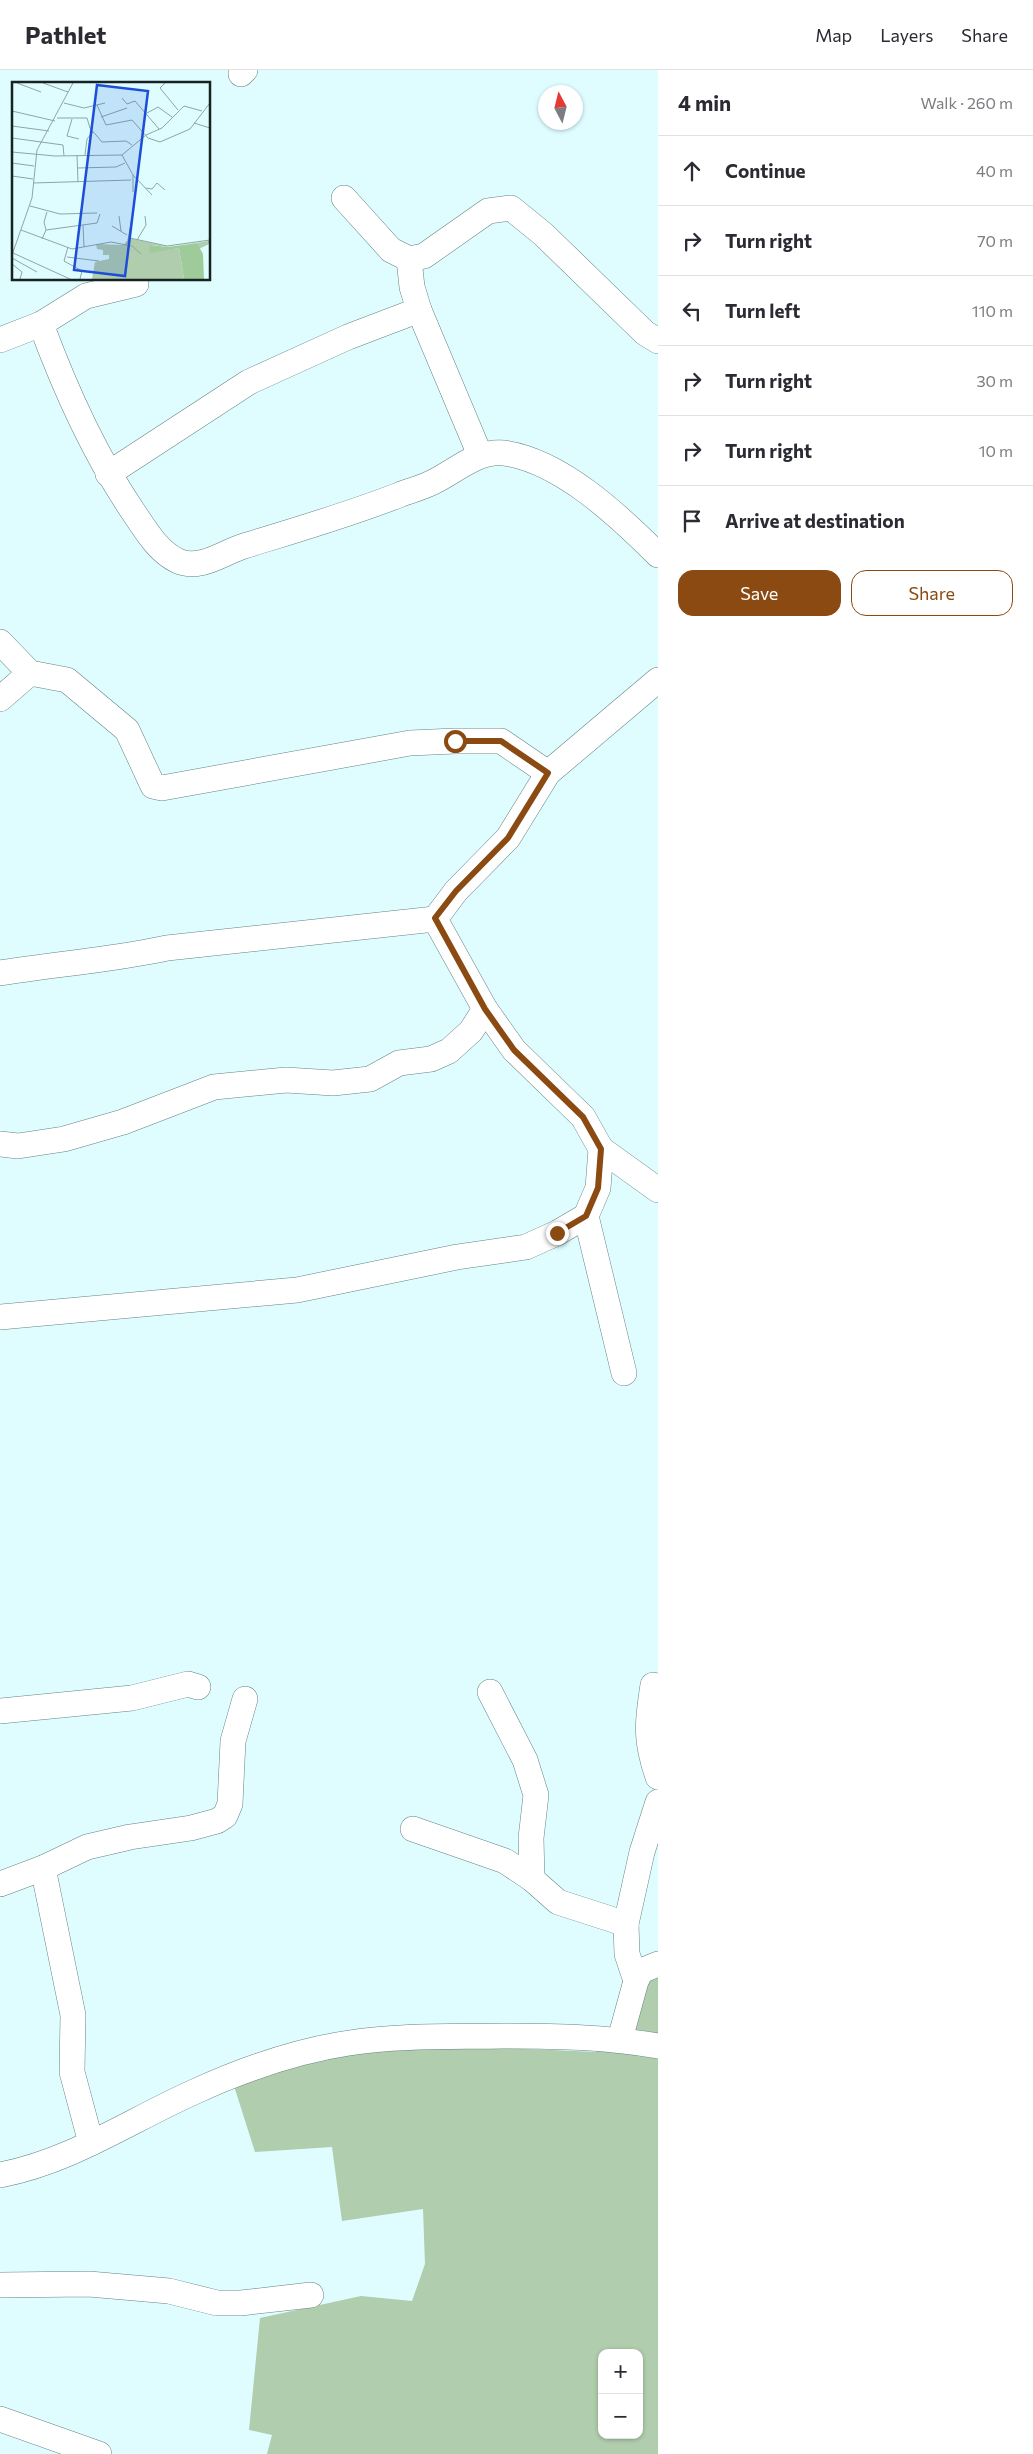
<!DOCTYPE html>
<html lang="en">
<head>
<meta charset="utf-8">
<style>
  :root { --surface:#fff; --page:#f2f2f3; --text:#2b2b33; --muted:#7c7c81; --line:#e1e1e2; --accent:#8a4a11 }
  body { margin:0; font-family:Commissioner,sans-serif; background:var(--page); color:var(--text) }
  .controls { position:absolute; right:15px; bottom:15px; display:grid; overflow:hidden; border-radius:10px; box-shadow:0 1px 4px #0004 }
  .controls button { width:45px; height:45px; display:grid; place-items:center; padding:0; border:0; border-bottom:1px solid var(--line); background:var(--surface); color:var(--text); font:25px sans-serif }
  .compass { position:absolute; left:538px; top:15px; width:45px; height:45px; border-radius:50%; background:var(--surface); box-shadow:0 1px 4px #0004; rotate:353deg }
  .stop { position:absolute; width:15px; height:15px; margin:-11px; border:4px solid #8a4a11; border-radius:50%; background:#fff }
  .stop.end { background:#8a4a11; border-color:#fff; box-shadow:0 1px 5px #0008 }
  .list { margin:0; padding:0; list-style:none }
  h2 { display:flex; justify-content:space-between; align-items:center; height:65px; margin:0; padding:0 20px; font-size:21px }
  h2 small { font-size:16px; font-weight:400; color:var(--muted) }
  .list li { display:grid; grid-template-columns:32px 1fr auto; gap:15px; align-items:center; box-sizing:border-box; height:70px; padding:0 20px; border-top:1px solid var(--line) }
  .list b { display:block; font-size:19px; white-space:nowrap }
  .list em { font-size:16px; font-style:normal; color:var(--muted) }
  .actions { display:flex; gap:10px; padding:15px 20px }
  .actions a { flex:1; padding:11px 0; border:1px solid var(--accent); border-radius:15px; text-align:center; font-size:18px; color:var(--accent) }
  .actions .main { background:var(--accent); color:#fff }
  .icon { flex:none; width:28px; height:28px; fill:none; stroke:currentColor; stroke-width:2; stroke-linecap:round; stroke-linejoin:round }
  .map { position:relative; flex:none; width:658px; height:2384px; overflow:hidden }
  header { display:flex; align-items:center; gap:30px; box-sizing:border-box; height:70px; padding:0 25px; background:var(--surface); border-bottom:1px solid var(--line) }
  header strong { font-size:24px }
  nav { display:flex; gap:28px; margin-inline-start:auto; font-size:18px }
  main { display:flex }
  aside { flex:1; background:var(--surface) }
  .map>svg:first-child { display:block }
  .grass { fill:#b0cdad; fill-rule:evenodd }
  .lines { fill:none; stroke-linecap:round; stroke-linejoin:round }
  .minor-casing { stroke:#668283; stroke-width:26 }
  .minor { stroke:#fff; stroke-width:25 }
  .route { stroke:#8a4a11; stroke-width:6 }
  .inset-road { fill:none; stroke:#8fa5a7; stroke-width:1 }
  .view { fill:#1d4ed8; fill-opacity:0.15; stroke:#1d4ed8; stroke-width:2.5 }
  .inset-edge { fill:none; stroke:#172222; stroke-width:2.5 }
</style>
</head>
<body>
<header>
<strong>Pathlet</strong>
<nav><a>Map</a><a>Layers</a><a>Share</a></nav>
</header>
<main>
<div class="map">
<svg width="658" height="2384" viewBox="0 0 658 2384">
  <rect width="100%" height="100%" fill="#dffdff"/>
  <path class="grass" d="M652,1892L658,1893V2384H267L272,2365L249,2360L260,2248L361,2226L412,2231L425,2194L423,2139L342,2151L332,2077L255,2082L234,2016C258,2008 282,1997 307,1992C402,1972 500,1978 596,1982ZM602,2283H639V2365H602Z"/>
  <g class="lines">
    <defs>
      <g id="minor">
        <polyline points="241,4 245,0"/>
        <polyline points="344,128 391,180 409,189 424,186 488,141 511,138 543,164 645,263 658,271"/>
        <polyline points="409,189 412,217 419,240 480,385"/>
        <path d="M41,254C65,319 93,382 132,440C145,459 157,481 178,491C200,501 224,482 244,476C296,460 348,445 399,425C412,420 425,417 437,410C458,399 479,380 504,383C561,391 619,446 658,485"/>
        <polyline points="0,270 41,254 86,226 136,214"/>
        <polyline points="108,404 249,312 348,267 419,240"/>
        <polyline points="0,572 30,603 67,610 127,660 153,716 162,718 410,673 455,671 501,671 548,703"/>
        <polyline points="0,629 30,603"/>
        <path d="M0,903C56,894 112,890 167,878L435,849"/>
        <polyline points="0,1074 18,1076 64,1069 123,1052 214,1017 286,1010 333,1013 370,1009 399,993 431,989 449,981 471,961 485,939"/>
        <polyline points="601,1079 658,1120"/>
        <polyline points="0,1247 297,1220 457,1187 526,1177 557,1163 586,1146"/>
        <polyline points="624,1303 586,1146 598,1118 601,1079 583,1047 514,980 485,939 435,849 456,821 508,768 548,703 658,610"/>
        <path d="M653,1615C647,1653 645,1670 658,1707"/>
        <polyline points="490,1622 525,1690 536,1725 531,1768 532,1809"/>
        <polyline points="0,1641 132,1628 188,1614 198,1617"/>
        <polyline points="413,1759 505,1791 532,1809 558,1832 626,1854"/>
        <polyline points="43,1798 73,1945 72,2002 91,2073"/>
        <polyline points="0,1814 43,1798 87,1777 130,1767 191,1758 217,1751 225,1746 230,1734 233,1671 245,1629"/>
        <polyline points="636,1911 627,1884 626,1854 642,1782 658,1732"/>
        <polyline points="620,1969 636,1911 641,1901 658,1894"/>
        <path d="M0,2105C72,2091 129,2051 194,2022C242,2000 296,1981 349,1973C400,1965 452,1967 504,1966C556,1966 607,1967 658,1976"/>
        <polyline points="0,2215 89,2214 169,2221 217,2233 241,2233 311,2225"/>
        <polyline points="0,2349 99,2384"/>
      </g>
    </defs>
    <use href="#minor" class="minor-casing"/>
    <use href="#minor" class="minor"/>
  </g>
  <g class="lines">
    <polyline class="route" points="455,671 501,671 548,703 508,768 456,821 435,848 485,939 514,980 583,1047 601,1079 598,1118 586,1146 557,1163"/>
  </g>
  <g transform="translate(12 12)">
    <rect width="198" height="198" fill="#dffdff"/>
    <path d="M117,156L157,165L197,159V162L187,167L185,161L156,165L140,163L138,170L167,166L172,197H80L83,180L97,177V173H91V168L85,167L84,162L112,163Z" fill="#b0cdad"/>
    <path d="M185,161L191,172L192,197H172L167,166L138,171L137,167L139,163L156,165Z" fill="#9fcb9a"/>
    <path class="inset-road" d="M5,1L29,10M31,1L56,10M153,1L148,6L166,28M110,16L115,22L123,19L147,47M52,21L72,26L93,21M85,23L94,43L120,38L136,56L148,60L178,47L198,21M0,29L43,39M135,31L146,25L160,35M89,35L115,26M45,36H75L78,46L90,60L114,59L120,63M60,37L55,54L67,57M182,41L198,46M0,44L37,49M0,56L51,63L52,74M0,70L43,74L110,73M65,73L66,100M73,73L75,57L81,50M0,81L22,84M65,86L104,85L113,81M121,93L140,113M0,94L21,97M21,101L119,98M134,106L140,107L145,101L153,108M121,110V93L110,73L134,53L150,46L172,24L190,29M18,124L48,132L85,131M107,134L109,149M71,143L72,165M100,144L115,153M9,148L60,167L99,160L120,164L129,172M34,148L85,141L88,132M30,157L34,148L32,140L35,130M116,158L120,135M125,158L134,143L133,134M114,162L118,156L155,164L198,158M56,165L52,179L70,189L68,197M1,171L58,197M0,173L20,116L25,68L61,1M55,175L87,179M0,176L25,190M0,182L10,190L8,197"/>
    <path class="view" d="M85,3L136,9L113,194L62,188Z"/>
    <rect width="198" height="198" class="inset-edge"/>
  </g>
</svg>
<div class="controls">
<button>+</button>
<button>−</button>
</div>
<svg class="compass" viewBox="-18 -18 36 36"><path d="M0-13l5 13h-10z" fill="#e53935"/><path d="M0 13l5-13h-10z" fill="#7c7c81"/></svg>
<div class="stop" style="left:455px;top:671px"></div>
<div class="stop end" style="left:557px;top:1163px"></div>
</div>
<aside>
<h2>4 min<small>Walk · 260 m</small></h2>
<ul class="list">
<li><svg class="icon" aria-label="ahead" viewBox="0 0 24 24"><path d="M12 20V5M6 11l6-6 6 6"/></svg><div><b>Continue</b></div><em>40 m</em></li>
<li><svg class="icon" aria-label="right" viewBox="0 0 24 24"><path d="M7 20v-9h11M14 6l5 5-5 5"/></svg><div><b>Turn right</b></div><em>70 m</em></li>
<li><svg class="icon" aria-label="left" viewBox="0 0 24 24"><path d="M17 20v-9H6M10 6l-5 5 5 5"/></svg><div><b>Turn left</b></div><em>110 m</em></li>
<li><svg class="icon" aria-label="right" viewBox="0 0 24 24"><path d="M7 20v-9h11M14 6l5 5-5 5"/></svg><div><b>Turn right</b></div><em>30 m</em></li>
<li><svg class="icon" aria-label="right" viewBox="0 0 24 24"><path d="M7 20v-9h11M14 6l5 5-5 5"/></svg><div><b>Turn right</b></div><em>10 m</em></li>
<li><svg class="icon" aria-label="arrive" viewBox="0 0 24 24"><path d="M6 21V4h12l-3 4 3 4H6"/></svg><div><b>Arrive at destination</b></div></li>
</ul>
<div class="actions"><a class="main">Save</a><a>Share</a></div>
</aside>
</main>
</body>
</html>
